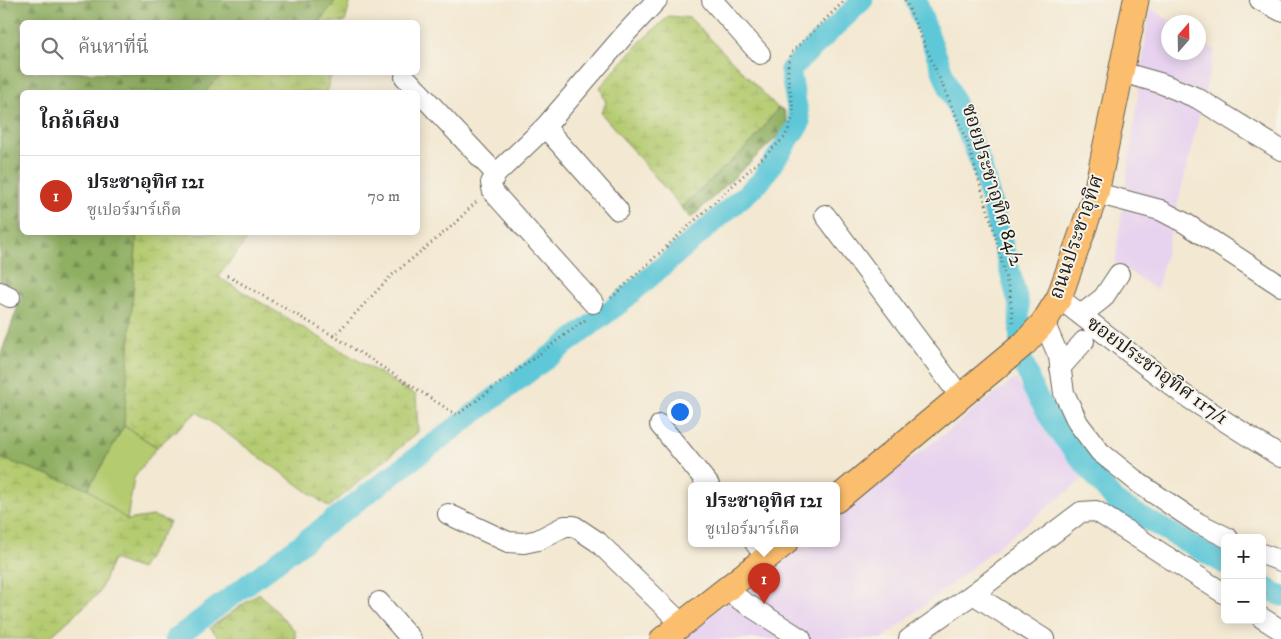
<!DOCTYPE html>
<html lang="th">
<head>
<meta charset="utf-8">
<style>
  :root { --surface:#fff; --page:#f6f6f6; --text:#202124; --muted:#757577; --line:#e0e0e0; --accent:#c8321e }
  body { margin:0; font-family:"IM FELL DW Pica","Noto Serif Thai",serif; background:var(--page); color:var(--text) }
  .controls { position:absolute; right:15px; bottom:15px; display:grid; overflow:hidden; border-radius:8px; box-shadow:0 2px 12px #0003 }
  .controls button { width:45px; height:45px; display:grid; place-items:center; padding:0; border:0; border-bottom:1px solid var(--line); background:var(--surface); color:var(--text); font:25px sans-serif }
  .compass { position:absolute; left:1161px; top:15px; width:45px; height:45px; border-radius:50%; background:var(--surface); box-shadow:0 2px 12px #0003; rotate:20deg }
  .you { position:absolute; left:679px; top:411px; width:18px; height:18px; margin:-12px; border:4px solid #fff; border-radius:50%; background:#1a73e8; box-shadow:0 0 0 8px #1a73e833 }
  .badge { display:grid; place-items:center; width:32px; height:32px; border-radius:50%; background:var(--accent); color:#fff; font-size:16px; font-weight:700 }
  .pin { position:absolute; translate:-50% -41px; filter:drop-shadow(0 1px 2px #0008) }
  .pin::after { content:''; position:absolute; top:26px; width:18px; height:15px; background:inherit; clip-path:polygon(0 0,100% 0,50% 100%) }
  .popup { position:absolute; left:688px; top:482px; width:152px; height:65px; box-sizing:border-box; display:grid; place-content:center; border-radius:8px; background:var(--surface); filter:drop-shadow(0 1px 4px #0005); font-size:16px; white-space:nowrap; color:var(--muted) }
  .popup b { font-size:19px; color:var(--text) }
  .popup::after { content:''; position:absolute; left:50%; top:100%; margin-left:-10px; border:10px solid transparent; border-top-color:var(--surface) }
  .list { margin:0; padding:0; list-style:none }
  h2 { display:flex; justify-content:space-between; align-items:center; height:65px; margin:0; padding:0 20px; font-size:21px }
  h2 small { font-size:16px; font-weight:400; color:var(--muted) }
  .list li { display:grid; grid-template-columns:32px 1fr auto; gap:15px; align-items:center; box-sizing:border-box; height:80px; padding:0 20px; border-top:1px solid var(--line) }
  .list b { display:block; font-size:19px; white-space:nowrap }
  .list p { margin:0; font-size:16px; white-space:nowrap; color:var(--muted) }
  .list em { font-size:16px; font-style:normal; color:var(--muted) }
  .icon { flex:none; width:28px; height:28px; fill:none; stroke:currentColor; stroke-width:2; stroke-linecap:round; stroke-linejoin:round }
  .map { position:relative; flex:none; width:1281px; height:639px; overflow:hidden }
  .search { position:absolute; background:var(--surface); box-shadow:0 2px 12px #0003; left:20px; top:20px; width:400px; height:55px; display:flex; align-items:center; gap:12px; box-sizing:border-box; padding:0 18px; border-radius:8px; color:var(--muted); font-size:19px }
  .panel { position:absolute; background:var(--surface); box-shadow:0 2px 12px #0003; left:20px; top:90px; width:400px; height:145px; border-radius:8px }
  .map>svg:first-child { display:block }
  .built { fill:#e7d2ef }
  .grass { fill:#b4cb70; stroke:#687446 }
  .forest { fill:url(#forest-firs); stroke:#56663f }
  .wetland { fill:url(#wetland-marsh); stroke:#687446 }
  .lines { fill:none; stroke-linecap:round; stroke-linejoin:round }
  .canal { stroke:#5ec8d8; stroke-width:21 }
  .minor-casing { stroke:#67635b; stroke-width:22 }
  .major-casing { stroke:#67635b; stroke-width:27 }
  .path { stroke:#67635b; stroke-width:3; stroke-dasharray:1 4; stroke-linecap:butt }
  .minor { stroke:#fff; stroke-width:20 }
  .major { stroke:#fbbe6e; stroke-width:25 }
  .labels { text-anchor:middle; dominant-baseline:central; stroke-width:4; stroke-linejoin:round; paint-order:stroke }
  .street-label { font-size:20px; fill:#1c1c1c; stroke:#f7f3e8 }
</style>
</head>
<body>
<div class="map">
<svg width="1281" height="639" viewBox="0 0 1281 639">
  <defs>
    <pattern id="forest-firs" width="22" height="20" patternUnits="userSpaceOnUse" patternTransform="scale(1.25)"><rect width="22" height="20" fill="#8faf62"/><path d="M5 1l3.5 6h-7zM16 11l3.5 6h-7z" fill="#748e50"/></pattern>
    <pattern id="wetland-marsh" width="20" height="14" patternUnits="userSpaceOnUse" patternTransform="scale(1.25)"><rect width="20" height="14" fill="#b4cb70"/><path d="M1 5h8M5 5V1M11 12h8M15 12V8" fill="none" stroke="#9aae60"/></pattern>
  </defs>
  <rect width="100%" height="100%" fill="#f7f3e8"/>
  <filter id="ink" filterUnits="userSpaceOnUse"><feTurbulence type="fractalNoise" baseFrequency=".02" numOctaves="2"/><feDisplacementMap in="SourceGraphic" scale="10" xChannelSelector="R" yChannelSelector="G"/><feConvolveMatrix kernelMatrix="1 2 1 2 8 2 1 2 1" color-interpolation-filters="sRGB"/></filter>
  <filter id="wash" filterUnits="userSpaceOnUse"><feTurbulence type="fractalNoise" baseFrequency=".0096" numOctaves="4" result="noise"/><feDisplacementMap in="SourceGraphic" scale="20" xChannelSelector="R" yChannelSelector="G"/><feGaussianBlur stdDeviation="1.12" result="paint"/><feColorMatrix in="noise" values="0 0 0 0 0 0 0 0 0 0 0 0 0 0 0 0 0 1.4 0 .05"/><feComposite in="paint" operator="in"/></filter>
  <g filter="url(#wash)">
    <rect width="100%" height="100%" fill="#f3e8d1"/>
    <g class="built">
      <polygon points="1150,8 1172,22 1168,22 1168,52 1198,52 1199,40 1215,50 1157,290 1115,262"/>
      <polygon points="1015,379 1083,479 882,639 679,639 803,543 836,543 837,517"/>
    </g>
    <polygon class="grass" points="124,426 157,447 134,478 127,520 88,489"/>
    <g class="forest">
      <polygon points="0,0 336,0 319,22 22,22 22,72 230,73 218,78 205,92 22,92 22,232 137,233 124,426 88,489 0,458 0,357 22,295 0,281"/>
      <polygon points="778,108 784,110 789,128 776,138 691,218 681,208 753,141"/>
    </g>
    <g class="wetland">
      <polygon points="336,0 351,0 345,22 319,22"/>
      <polygon points="669,16 690,18 778,108 753,141 681,207 601,113 606,103 600,87 641,41"/>
      <polygon points="230,72 332,72 332,73 326,92 205,92 218,78"/>
      <polygon points="252,233 218,277 416,395 418,432 329,507 197,412 157,447 124,426 137,233"/>
      <polygon points="0,458 88,489 127,520 153,516 170,522 141,569 113,559 99,593 48,639 0,639"/>
      <polygon points="259,593 295,631 295,639 220,639 210,628"/>
    </g>
    <g class="lines">
      <g class="canal">
        <polyline points="916,0 946,81 981,164 1019,305 1020,353 1033,389 1057,430 1116,502 1225,564"/>
        <polyline points="1262,585 1281,596"/>
        <polyline points="175,639 619,304 760,182 800,123 790,70 863,0"/>
      </g>
    </g>
  </g>
  <g filter="url(#ink)">
    <g class="lines">
      <defs>
        <g id="minor">
          <polyline points="712,0 760,54"/>
          <polyline points="1260,0 1281,11"/>
          <polyline points="1121,72 1160,83 1197,98 1281,150"/>
          <polyline points="405,77 496,174"/>
          <polyline points="545,127 618,210"/>
          <polyline points="1096,193 1160,210 1185,223 1281,286"/>
          <polyline points="825,215 960,396"/>
          <polyline points="0,292 10,297"/>
          <polyline points="1059,298 1184,395 1281,457"/>
          <polyline points="593,303 493,192 491,183 496,174 545,127 626,33 657,0"/>
          <polyline points="1081,315 1103,298 1119,274"/>
          <polyline points="1044,322 1059,357 1064,393 1078,423 1100,452 1140,484 1198,523 1228,538"/>
          <polyline points="1060,368 1084,341"/>
          <polyline points="660,425 709,485"/>
          <polyline points="448,514 508,542 524,543 538,540 565,526 574,526 598,542 682,624"/>
          <polyline points="755,543 767,558"/>
          <polyline points="1262,554 1281,561"/>
          <polyline points="725,590 801,639"/>
          <polyline points="973,594 1044,639"/>
          <polyline points="379,602 411,639"/>
          <polyline points="1262,618 1281,630"/>
          <polyline points="909,639 973,594 1081,512 1096,511 1225,594"/>
        </g>
        <g id="major">
          <polyline points="836,500 1025,343 1044,322 1059,298 1096,193 1136,0"/>
          <polyline points="663,639 785,543"/>
        </g>
      </defs>
      <use href="#minor" class="minor-casing"/>
      <use href="#major" class="major-casing"/>
      <g class="path">
        <polyline points="905,0 967,141 995,234 1010,295 1013,322"/>
        <polyline points="476,202 452,226 391,276 334,336 457,415 585,320"/>
        <polyline points="228,276 334,336"/>
        <polyline points="611,298 785,137 794,115 788,77 788,64 791,53 845,0"/>
      </g>
      <use href="#minor" class="minor"/>
      <use href="#major" class="major"/>
    </g>
  </g>
  <g class="labels">
    <g class="street-label">
      <text transform="translate(992 185) rotate(73)">ซอยประชาอุทิศ 84/2</text>
      <text transform="translate(1077 237) rotate(-71)">ถนนประชาอุทิศ</text>
      <text transform="translate(1157 371) rotate(36)">ซอยประชาอุทิศ 117/1</text>
    </g>
  </g>
</svg>
<div class="controls">
<button>+</button>
<button>−</button>
</div>
<svg class="compass" viewBox="-18 -18 36 36"><path d="M0-13l5 13h-10z" fill="#e53935"/><path d="M0 13l5-13h-10z" fill="#757577"/></svg>
<div class="you"></div>
<div class="pin badge" style="left:764px;top:604px">1</div>
<div class="popup"><b>ประชาอุทิศ 121</b>ซูเปอร์มาร์เก็ต</div>
<div class="search"><svg class="icon" aria-label="search" viewBox="0 0 24 24"><circle cx="10" cy="10" r="6"/><path d="M15 15l6 6"/></svg>ค้นหาที่นี่</div>
<section class="panel">
<h2>ใกล้เคียง<small></small></h2>
<ul class="list">
<li><span class="badge">1</span><div><b>ประชาอุทิศ 121</b><p>ซูเปอร์มาร์เก็ต</p></div><em>70 m</em></li>
</ul>
</section>
</div>
</body>
</html>
